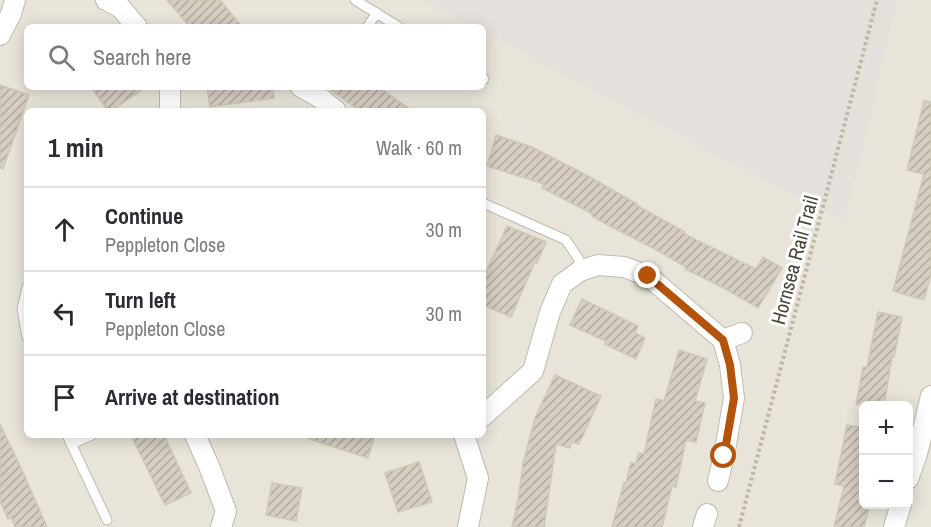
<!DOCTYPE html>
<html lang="en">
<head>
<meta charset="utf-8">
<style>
  :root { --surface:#fff; --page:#f7f7f7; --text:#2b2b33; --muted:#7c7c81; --line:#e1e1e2 }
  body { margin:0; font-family:"Archivo Narrow",sans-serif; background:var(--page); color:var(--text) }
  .controls { position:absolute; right:18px; bottom:18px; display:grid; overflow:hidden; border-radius:9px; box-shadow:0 3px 15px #0003 }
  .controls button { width:54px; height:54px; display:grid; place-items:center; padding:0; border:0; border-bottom:2px solid var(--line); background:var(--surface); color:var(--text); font:30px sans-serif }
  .stop { position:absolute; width:18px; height:18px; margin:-14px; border:4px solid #b45309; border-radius:50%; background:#fff }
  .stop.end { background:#b45309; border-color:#fff; box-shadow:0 2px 6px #0008 }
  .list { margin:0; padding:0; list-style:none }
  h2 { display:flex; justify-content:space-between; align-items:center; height:78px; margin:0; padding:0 24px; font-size:26px }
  h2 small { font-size:20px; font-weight:400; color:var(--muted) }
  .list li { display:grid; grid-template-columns:39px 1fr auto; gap:18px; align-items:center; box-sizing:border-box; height:84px; padding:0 24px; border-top:2px solid var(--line) }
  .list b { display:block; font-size:22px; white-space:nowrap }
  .list p { margin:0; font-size:20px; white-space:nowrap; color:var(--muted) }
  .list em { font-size:20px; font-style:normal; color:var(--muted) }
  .icon { flex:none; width:33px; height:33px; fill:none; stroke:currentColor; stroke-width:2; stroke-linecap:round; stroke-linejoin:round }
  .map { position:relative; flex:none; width:931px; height:527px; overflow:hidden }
  .search { position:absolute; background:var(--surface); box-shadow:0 3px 15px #0003; left:24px; top:24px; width:462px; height:66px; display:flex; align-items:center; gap:15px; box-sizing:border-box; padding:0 21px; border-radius:9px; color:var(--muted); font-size:22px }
  .panel { position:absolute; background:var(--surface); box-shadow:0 3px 15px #0003; left:24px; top:108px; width:462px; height:330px; border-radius:9px }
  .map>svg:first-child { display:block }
  .residential { fill:#e8e4d9; fill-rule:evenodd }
  .industrial { fill:#e4e1dc }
  .building { fill:url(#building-hatch); stroke:#d0c7b5; stroke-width:1.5 }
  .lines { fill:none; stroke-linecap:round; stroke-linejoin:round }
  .service-casing { stroke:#c0baae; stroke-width:11 }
  .minor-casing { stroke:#c0baae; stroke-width:22 }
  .path { stroke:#c1b7a0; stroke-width:4; stroke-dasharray:3 3; stroke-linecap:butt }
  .service { stroke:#fff; stroke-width:9 }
  .minor { stroke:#fff; stroke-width:20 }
  .route { stroke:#b45309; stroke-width:8 }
  .labels { text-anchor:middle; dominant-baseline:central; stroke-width:6; stroke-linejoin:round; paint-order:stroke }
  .street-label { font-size:20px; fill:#484339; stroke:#fff }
</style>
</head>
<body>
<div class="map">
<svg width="931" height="527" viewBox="0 0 931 527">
  <defs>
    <pattern id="building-hatch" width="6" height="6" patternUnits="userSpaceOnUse" patternTransform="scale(1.5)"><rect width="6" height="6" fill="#d6cec1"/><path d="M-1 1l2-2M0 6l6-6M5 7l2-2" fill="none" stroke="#b0a99e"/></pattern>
  </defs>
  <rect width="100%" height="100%" fill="#f5f2eb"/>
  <path class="residential" d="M0,0H421L472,27H27V87H483V33L845,223L899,0H931V527H0ZM27,111H483V435H27ZM864,406H908V504H864Z"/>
  <polygon class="industrial" points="421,0 899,0 845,223 483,33 483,27 472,27"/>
  <g class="building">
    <polygon points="167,0 220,0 242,27 190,27"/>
    <polygon points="0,85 29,95 3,169 0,168"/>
    <polygon points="91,87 146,87 111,111 108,111"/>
    <polygon points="207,87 273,87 274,98 210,107"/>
    <polygon points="327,87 379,87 412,111 360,111"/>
    <polygon points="924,101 931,102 931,274 924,300 893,291 924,174 907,170"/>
    <polygon points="496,135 532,147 590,177 637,204 636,205 685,232 684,234 756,269 763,257 782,268 758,308 724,288 685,269 686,267 655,249 606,224 592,216 593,214 542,188 544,184 487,166"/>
    <polygon points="507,226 546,242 537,263 535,262 511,317 483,305 483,279"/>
    <polygon points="582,299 638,326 635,333 645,338 636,359 605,344 606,341 570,325"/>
    <polygon points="878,312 902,317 894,357 892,357 884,405 856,405 863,367 867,367"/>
    <polygon points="679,350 707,359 695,401 705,403 696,442 686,440 676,487 672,486 662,527 612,527 624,482 626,483 631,462 636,464 638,453 644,454 656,399 664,401"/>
    <polygon points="555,375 601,396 579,444 572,442 570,448 556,444 544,527 512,527 518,500 523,464 535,418"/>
    <polygon points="0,424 21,468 47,527 15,527 11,517 8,519 0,501"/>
    <polygon points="847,425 864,428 864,504 870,504 864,527 834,527 844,486 835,484"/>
    <polygon points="131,435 164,435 191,493 165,505"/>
    <polygon points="309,435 375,435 368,458 309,439"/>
    <polygon points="419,462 432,502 398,512 385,473"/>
    <polygon points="272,483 302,488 296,521 266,515"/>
  </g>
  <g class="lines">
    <defs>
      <g id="service">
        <polyline points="355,0 399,27"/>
        <polyline points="367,27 377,13"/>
        <polyline points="483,78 484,79"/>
        <polyline points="483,203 566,240 578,258 582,270"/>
        <polyline points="27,287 22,309 27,337"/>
        <polyline points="67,435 107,520"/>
        <polyline points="71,444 92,435"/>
      </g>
      <g id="minor">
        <polyline points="106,0 120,7 137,27"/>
        <polyline points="0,35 11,14 15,0"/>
        <polyline points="170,87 170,111"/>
        <polyline points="301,87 319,97 336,111"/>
        <polyline points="723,340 742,333"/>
        <polyline points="483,416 533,371 550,312 562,284 580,271 598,265 624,267 648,276 723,340 730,365 734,398 724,456 718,481"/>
        <polyline points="195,435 209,466 226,511 221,527"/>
        <polyline points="464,435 478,478 468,527"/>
        <polyline points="908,479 917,454 931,396"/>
        <polyline points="703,527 707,514"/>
        <polyline points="894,527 901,504"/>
      </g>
    </defs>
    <use href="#service" class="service-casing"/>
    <use href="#minor" class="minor-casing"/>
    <polyline class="path" points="739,527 877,0"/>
    <use href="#service" class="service"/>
    <use href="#minor" class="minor"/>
  </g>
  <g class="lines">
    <polyline class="route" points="648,276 723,340 730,365 734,398 724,456"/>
  </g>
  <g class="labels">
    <g class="street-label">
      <text transform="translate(794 260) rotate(-75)">Hornsea Rail Trail</text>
    </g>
  </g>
</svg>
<div class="controls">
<button>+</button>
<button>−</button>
</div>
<div class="stop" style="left:724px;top:456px"></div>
<div class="stop end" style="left:648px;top:276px"></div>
<div class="search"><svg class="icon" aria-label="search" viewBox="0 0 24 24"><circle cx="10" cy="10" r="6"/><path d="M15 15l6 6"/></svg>Search here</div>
<section class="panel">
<h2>1 min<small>Walk · 60 m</small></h2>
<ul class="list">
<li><svg class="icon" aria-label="ahead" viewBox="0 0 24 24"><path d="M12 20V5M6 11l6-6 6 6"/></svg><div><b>Continue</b><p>Peppleton Close</p></div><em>30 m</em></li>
<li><svg class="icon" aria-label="left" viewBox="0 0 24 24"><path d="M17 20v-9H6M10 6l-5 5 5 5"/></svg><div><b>Turn left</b><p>Peppleton Close</p></div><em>30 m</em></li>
<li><svg class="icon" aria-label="arrive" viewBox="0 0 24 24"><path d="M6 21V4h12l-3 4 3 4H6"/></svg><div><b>Arrive at destination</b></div></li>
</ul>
</section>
</div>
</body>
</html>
